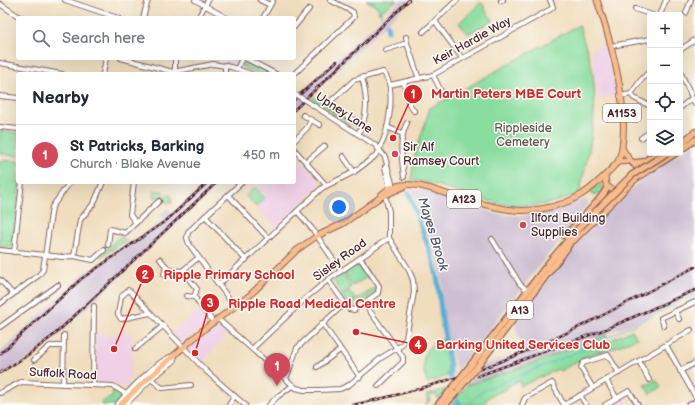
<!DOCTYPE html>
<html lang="en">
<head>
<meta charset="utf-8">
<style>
  :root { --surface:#fff; --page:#f2f2f3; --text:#1f2937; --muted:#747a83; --line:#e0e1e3; --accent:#d1495b }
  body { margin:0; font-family:"Balsamiq Sans",sans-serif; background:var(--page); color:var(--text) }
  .controls { position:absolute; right:12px; top:12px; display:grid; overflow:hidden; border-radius:4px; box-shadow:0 4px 16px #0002 }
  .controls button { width:36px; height:36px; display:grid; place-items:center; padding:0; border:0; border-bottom:1px solid var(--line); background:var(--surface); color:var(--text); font:20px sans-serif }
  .you { position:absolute; left:339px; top:207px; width:14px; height:14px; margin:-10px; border:3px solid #fff; border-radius:50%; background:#1a73e8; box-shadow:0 0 0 6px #1a73e833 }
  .badge { display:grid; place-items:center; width:26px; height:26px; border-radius:50%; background:var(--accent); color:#fff; font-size:13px; font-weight:700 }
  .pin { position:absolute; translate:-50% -33px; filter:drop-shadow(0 1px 2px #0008) }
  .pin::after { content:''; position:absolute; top:21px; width:14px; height:12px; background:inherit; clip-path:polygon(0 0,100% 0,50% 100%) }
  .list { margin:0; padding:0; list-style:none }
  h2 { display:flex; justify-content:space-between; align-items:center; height:52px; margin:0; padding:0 16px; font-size:17px }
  h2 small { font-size:13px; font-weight:400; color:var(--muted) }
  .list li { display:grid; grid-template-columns:26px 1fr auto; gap:12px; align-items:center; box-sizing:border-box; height:60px; padding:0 16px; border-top:1px solid var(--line) }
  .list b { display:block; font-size:15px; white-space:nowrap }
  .list p { margin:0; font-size:13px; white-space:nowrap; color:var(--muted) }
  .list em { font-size:13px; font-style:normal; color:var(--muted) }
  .icon { flex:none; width:22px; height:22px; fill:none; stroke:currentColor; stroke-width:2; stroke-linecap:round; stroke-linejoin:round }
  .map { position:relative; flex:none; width:695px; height:405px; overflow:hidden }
  .search { position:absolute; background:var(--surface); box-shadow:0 4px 16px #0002; left:16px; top:16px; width:280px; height:44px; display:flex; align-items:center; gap:10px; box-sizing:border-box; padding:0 14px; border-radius:4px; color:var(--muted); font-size:15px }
  .panel { position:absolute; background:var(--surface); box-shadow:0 4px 16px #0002; left:16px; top:72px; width:280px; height:112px; border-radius:4px }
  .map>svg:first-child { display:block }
  .built { fill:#efd0e6 }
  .industrial { fill:#cdbed2 }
  .green { fill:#89dd9f; stroke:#6a7e65 }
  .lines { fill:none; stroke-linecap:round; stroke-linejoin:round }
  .stream { stroke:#59add5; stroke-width:1 }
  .river { stroke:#59add5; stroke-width:5 }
  .minor-casing { stroke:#84625e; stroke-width:6 }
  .major-casing { stroke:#84625e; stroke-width:7 }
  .highway-casing { stroke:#84625e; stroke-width:8 }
  .minor { stroke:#fff; stroke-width:4 }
  .major { stroke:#f9bc8a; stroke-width:5 }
  .highway { stroke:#f9bc8a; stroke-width:5.5 }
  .rail-casing { stroke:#4a1f2b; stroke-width:2.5 }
  .rail { stroke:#fdfcf7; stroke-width:1; stroke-dasharray:3; stroke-linecap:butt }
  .minor-bridge-casing { stroke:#84625e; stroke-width:6; stroke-linecap:butt }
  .highway-bridge-casing { stroke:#84625e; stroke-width:8; stroke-linecap:butt }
  .minor-bridge { stroke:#fff; stroke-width:4 }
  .highway-bridge { stroke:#f9bc8a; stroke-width:5.5 }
  .poi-dot { fill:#d1495b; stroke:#fdfcf7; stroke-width:1.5 }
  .labels { text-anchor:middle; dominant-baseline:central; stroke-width:3; stroke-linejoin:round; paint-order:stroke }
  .shield { fill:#fdfcf7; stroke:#806168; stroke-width:1 }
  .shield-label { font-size:11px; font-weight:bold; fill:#4a1f2b }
  .street-label { font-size:12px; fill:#4a1f2b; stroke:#fdfcf7 }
  .park-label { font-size:12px; fill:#5d584e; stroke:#fdfcf7 }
  .poi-label { font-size:12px; fill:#4a1f2b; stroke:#fdfcf7; text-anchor:start }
  .water-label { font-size:13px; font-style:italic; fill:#50586f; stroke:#fdfcf7 }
  .leader { fill:none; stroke:#d62828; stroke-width:1.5 }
  .callout-dot { fill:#d62828; stroke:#fdfcf7; stroke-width:1.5 }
  .mark-label { font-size:12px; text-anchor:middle; font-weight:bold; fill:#fff }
  .callout-label { font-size:13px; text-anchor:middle; font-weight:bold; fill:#d62828; stroke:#fdfcf7; stroke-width:3; stroke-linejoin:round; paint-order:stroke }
</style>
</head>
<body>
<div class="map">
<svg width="695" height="405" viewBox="0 0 695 405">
  <rect width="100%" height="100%" fill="#fdfcf7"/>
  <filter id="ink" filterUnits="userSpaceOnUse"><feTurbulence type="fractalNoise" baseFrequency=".025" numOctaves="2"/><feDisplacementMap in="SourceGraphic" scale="8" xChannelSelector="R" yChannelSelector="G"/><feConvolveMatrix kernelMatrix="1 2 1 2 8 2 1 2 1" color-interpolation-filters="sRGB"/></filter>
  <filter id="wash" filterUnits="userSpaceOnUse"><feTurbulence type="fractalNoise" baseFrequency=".012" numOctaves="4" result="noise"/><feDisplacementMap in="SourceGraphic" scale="16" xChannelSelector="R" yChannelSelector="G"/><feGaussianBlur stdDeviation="0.9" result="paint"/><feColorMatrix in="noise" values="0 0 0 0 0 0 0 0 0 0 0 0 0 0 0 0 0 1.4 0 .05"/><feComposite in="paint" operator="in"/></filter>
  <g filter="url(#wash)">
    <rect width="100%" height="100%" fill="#f0ddbd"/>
    <g class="built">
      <polygon points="606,45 616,95 598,99 592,49"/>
      <polygon points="228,58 239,58 234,64 225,63"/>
      <polygon points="294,153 306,166 306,169 308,168 320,181 320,185 276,228 246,196 260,182 294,182"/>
      <polygon points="201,308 209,319 208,323 185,343 180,342 172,333"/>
      <polygon points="218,323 229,332 202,363 190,352 187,347 204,332"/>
      <polygon points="126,331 132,335 132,363 127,389 116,384 96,383 96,333 109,335"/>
      <polygon points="623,394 630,405 611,405 610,402"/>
    </g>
    <g class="industrial">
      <polygon points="401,0 411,0 294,112 294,98"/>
      <polygon points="695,144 695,294 646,318 566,351 467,385 482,366 524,350 515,327 518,318 569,251 591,228 591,225 645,177"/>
      <polygon points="206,182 220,182 56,337 19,366 0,376 0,352 87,271 164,220 160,215 168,208 173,213"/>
      <polygon points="413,190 424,190 496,214 519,216 539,214 585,199 588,202 588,204 457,370 444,326 442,282 437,257"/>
    </g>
    <g class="green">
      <polygon points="366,0 397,0 379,13 378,7"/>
      <polygon points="480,3 483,4 485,10 493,20 468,34 459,23"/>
      <path d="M579,25C582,37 587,49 590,60C601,105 590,147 580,191L577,194C532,214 499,205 454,191C439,186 428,182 411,180L415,154L430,108Z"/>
      <polygon points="244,60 246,60 273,74 259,74 242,67"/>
      <polygon points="314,97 321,101 330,101 330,107 357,124 359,129 311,100"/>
      <polygon points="0,131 18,133 18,156 0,154"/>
      <polygon points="0,160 18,161 18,182 20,182 12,246 9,248 0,247"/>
      <polygon points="599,185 603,187 604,192 592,195 591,191"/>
      <polygon points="255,187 265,199 256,207 246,196"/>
      <polygon points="154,191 163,191 162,196 171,195 172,203 165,202 165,198 153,197"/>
      <polygon points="121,236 124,240 127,240 101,257 100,255"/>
      <polygon points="360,262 370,275 353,286 344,272"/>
      <polygon points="343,273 351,288 342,295 334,281 335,278"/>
      <polygon points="378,286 379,290 354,307 348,305"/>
      <polygon points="349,291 355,299 348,304 342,296"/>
      <polygon points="632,330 637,338 602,353 601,351 582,358 583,361 576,362 560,371 558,369 521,386 519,381 506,387 507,389 490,396 483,405 477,405 474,403 472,405 457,403 457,401 455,405 451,405 467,385 540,361 607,334 603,344"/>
      <path d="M443,339L448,366L447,376L427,383C421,362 420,347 443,339Z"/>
      <polygon points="656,379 661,387 650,394 644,385 647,384 648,385"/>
      <polygon points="113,389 121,393 121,397 114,405 102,405 102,402 112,397"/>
      <polygon points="447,389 439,400 436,395 431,395 430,400 425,405 428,401 426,395"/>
    </g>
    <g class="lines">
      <g class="stream">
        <polyline points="370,0 378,7 382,17"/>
        <polyline points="467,405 482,391 582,350 695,295"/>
      </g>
      <g class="river">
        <polyline points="387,25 388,31"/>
        <polyline points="409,193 434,263 438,282 442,321 450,364 450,377"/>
        <polyline points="458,401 459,405"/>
      </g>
    </g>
  </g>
  <g filter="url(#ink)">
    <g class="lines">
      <defs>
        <g id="minor">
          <polyline points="65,0 118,18"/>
          <polyline points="195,0 227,18"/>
          <polyline points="260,0 270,5"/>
          <polyline points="501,1 503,0"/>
          <polyline points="0,4 21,18"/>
          <polyline points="635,9 652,15"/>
          <polyline points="686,13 691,0"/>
          <polyline points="660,15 666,0"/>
          <polyline points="143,18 148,0"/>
          <polyline points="198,18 208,0"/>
          <polyline points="263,18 273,0"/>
          <polyline points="435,21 462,58"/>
          <polyline points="294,27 309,9"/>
          <polyline points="423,32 457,0"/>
          <polyline points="406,37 407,43"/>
          <polyline points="611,46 650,39"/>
          <polyline points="385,50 407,43 419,79"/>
          <polyline points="680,50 695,40"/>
          <polyline points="121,58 173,72 213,64 231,67 251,74"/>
          <polyline points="245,58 276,74"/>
          <polyline points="0,63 62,74"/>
          <polyline points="237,69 242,58"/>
          <polyline points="680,71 695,104"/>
          <polyline points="173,73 175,69 175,58"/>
          <polyline points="103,74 106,58"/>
          <polyline points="225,74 225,65"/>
          <polyline points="294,74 354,17 353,12 330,0"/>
          <polyline points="433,75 444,97"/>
          <polyline points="404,83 409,104 414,111"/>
          <polyline points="390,85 433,75 551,9 553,7 550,0"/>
          <polyline points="631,94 634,98 650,106"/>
          <polyline points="0,96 18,98"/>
          <polyline points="620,96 631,94 641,80 650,71"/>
          <polyline points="308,102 375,145 385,157 393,187"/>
          <polyline points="680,108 692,98"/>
          <polyline points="303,115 320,125"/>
          <path d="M363,125L332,108L331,101L354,80L383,72C397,86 389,133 379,149"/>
          <polyline points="0,127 18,129"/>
          <polyline points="387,127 401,133"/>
          <path d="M358,134C369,115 367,97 362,77"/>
          <polyline points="641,138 650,132"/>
          <polyline points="294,141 307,128 311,120"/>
          <polyline points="294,149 326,185"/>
          <polyline points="343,156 354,172"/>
          <polyline points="306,162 325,146"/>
          <polyline points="385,167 390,188"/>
          <path d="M404,177C402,159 398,140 407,123"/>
          <polyline points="134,182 130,215 136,223"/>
          <polyline points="228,195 268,238"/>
          <polyline points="297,211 313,230 341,271"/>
          <polyline points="205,216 246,260"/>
          <polyline points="492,239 520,284 527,290"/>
          <polyline points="108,245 110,229 125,233 159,201"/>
          <polyline points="0,250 62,257 74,256 80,220 94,203 103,182"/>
          <polyline points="14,252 22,182"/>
          <polyline points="74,256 93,260 104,250"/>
          <polyline points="160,259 169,270 182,271 197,289 194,297 196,299"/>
          <polyline points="182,271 198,258"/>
          <polyline points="164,275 166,266"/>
          <polyline points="0,280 13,294"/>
          <polyline points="328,280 349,309 354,310 378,293 379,286 360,258"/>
          <polyline points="218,285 322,188 354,172 374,157 380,150"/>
          <polyline points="187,296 194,297"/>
          <polyline points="198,302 213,322"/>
          <polyline points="364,303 403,357 403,362 378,386"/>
          <polyline points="0,304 39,275 43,270 52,207 70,182"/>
          <polyline points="235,307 189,244 187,238 188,232 242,182"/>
          <polyline points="675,311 679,319"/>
          <polyline points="150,313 121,319 118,314 121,297 128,290 131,292 206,371 245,405"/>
          <polyline points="218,319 296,388 304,390 320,390 340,389 349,385 381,358 402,345 406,338 414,292 413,280 408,268 389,238 389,212 386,199"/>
          <polyline points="322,323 360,377"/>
          <polyline points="664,326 661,318 695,302"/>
          <polyline points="0,327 58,285"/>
          <polyline points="666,345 695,396"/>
          <polyline points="135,349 163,326"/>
          <polyline points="252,349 307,297 328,280 389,238"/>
          <polyline points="34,360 50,346 63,346"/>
          <polyline points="639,361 649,380"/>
          <polyline points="317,367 340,350"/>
          <polyline points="680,371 695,363"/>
          <polyline points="151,379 162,388 191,385"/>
          <polyline points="286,379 297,348 345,303"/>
          <polyline points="606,380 616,397"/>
          <polyline points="63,384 64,335"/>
          <polyline points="93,385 94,306"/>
          <polyline points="593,388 581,368 583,363 608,355 619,373"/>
          <polyline points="0,393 21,382 113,386 126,394"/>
          <polyline points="580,395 586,405"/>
          <path d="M117,405C125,395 163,354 175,356L173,362L151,379L125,405"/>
          <polyline points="229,405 234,397"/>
          <polyline points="269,405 277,397 292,386"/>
          <polyline points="522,405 525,398 552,383 564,405"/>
          <polyline points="564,405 691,330"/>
          <polyline points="605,405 629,391 638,405"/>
          <polyline points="689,405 695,402"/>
        </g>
        <g id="major">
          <path d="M597,0C611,41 634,121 618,162"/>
          <path d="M605,176L606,185L616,193H621L638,177C641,166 626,159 623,149"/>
          <path d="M381,195C401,174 435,190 458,198C474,202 490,206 506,209C528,213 559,208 579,196C594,188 606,174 618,162L630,161"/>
          <polyline points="120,405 145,381 203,330 250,295 297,250 317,236 344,223 379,198 405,186"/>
        </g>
        <g id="highway">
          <polyline points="680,144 695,132"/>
          <polyline points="680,150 695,140"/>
          <polyline points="633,163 643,162 658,153"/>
          <polyline points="638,177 676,153"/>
          <path d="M565,236C574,226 605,197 607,187"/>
          <polyline points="574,240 621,193"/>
          <polyline points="474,361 551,260 576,231"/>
          <polyline points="480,363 567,248 575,233"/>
          <polyline points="438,405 452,389"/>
          <polyline points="445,405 459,389"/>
        </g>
      </defs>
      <use href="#minor" class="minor-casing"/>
      <use href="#major" class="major-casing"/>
      <use href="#highway" class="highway-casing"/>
      <use href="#minor" class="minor"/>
      <use href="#major" class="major"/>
      <use href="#highway" class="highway"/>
      <defs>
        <g id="rail">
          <polyline points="294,100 337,61"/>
          <polyline points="294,110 409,0"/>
          <polyline points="0,354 81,279 167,220 208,182"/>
          <polyline points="0,373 25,357 54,335 217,182"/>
          <polyline points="478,376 606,329 695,290"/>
          <path d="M352,405C411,393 470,375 526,351C584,327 639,296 695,267"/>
        </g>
      </defs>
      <use href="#rail" class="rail-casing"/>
      <use href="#rail" class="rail"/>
      <defs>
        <polyline id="minor-bridge" points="296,95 308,102"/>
        <g id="highway-bridge">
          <polyline points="576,231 632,175 667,153"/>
          <polyline points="452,389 474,361"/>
          <polyline points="459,389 480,363"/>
        </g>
      </defs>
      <use href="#minor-bridge" class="minor-bridge-casing"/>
      <use href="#highway-bridge" class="highway-bridge-casing"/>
      <use href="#minor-bridge" class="minor-bridge"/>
      <use href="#highway-bridge" class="highway-bridge"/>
    </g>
  </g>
  <g class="poi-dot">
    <circle cx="395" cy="154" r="4"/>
    <circle cx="523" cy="225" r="4"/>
  </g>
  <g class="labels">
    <g class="shield">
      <rect x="603" y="104" width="38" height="18" rx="3"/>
      <rect x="447" y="190" width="34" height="18" rx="3"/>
      <rect x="507" y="301" width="26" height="18" rx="3"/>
    </g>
    <g class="shield-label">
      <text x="622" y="113">A1153</text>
      <text x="464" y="199">A123</text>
      <text x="520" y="310">A13</text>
    </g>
    <g class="street-label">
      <text transform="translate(472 41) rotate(-29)">Keir Hardie Way</text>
      <text transform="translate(344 113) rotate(33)">Upney Lane</text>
      <text transform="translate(340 260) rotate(-36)">Sisley Road</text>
      <text transform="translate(63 374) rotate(3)">Suffolk Road</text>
    </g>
    <g class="park-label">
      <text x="523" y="128">Rippleside<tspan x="523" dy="14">Cemetery</tspan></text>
    </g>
    <g class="poi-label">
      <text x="403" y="147">Sir Alf<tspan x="403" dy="14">Ramsey Court</tspan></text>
      <text x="531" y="218">Ilford Building<tspan x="531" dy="14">Supplies</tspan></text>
    </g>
    <g class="water-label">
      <text transform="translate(433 234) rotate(73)">Mayes Brook</text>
    </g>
  </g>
  <path class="leader" d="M393 138L413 94M114 349L145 274M195 353L210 303M356 332L418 345"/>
  <g class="callout-dot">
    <circle cx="393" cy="138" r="4"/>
    <circle cx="114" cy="349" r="4"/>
    <circle cx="195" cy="353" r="4"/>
    <circle cx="356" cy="332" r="4"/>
    <circle cx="413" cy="94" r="10"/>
    <circle cx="145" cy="274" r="10"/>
    <circle cx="210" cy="303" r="10"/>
    <circle cx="418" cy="345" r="10"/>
  </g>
  <g class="mark-label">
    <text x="413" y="98">1</text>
    <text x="145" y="279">2</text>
    <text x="210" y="307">3</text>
    <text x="418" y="349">4</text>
  </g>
  <g class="callout-label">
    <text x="506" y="98">Martin Peters MBE Court</text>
    <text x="229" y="279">Ripple Primary School</text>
    <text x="312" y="308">Ripple Road Medical Centre</text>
    <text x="523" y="349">Barking United Services Club</text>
  </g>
</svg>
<div class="controls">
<button>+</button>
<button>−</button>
<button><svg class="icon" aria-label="locate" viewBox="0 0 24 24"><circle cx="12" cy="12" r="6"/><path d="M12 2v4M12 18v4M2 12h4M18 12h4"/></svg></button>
<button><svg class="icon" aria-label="layers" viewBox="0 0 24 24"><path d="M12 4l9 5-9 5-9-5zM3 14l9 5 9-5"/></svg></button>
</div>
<div class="you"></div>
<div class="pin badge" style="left:277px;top:386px">1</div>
<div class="search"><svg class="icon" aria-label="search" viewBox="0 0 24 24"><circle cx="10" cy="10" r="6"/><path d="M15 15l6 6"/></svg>Search here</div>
<section class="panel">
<h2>Nearby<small></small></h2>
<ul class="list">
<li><span class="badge">1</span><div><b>St Patricks, Barking</b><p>Church · Blake Avenue</p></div><em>450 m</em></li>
</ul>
</section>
</div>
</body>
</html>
